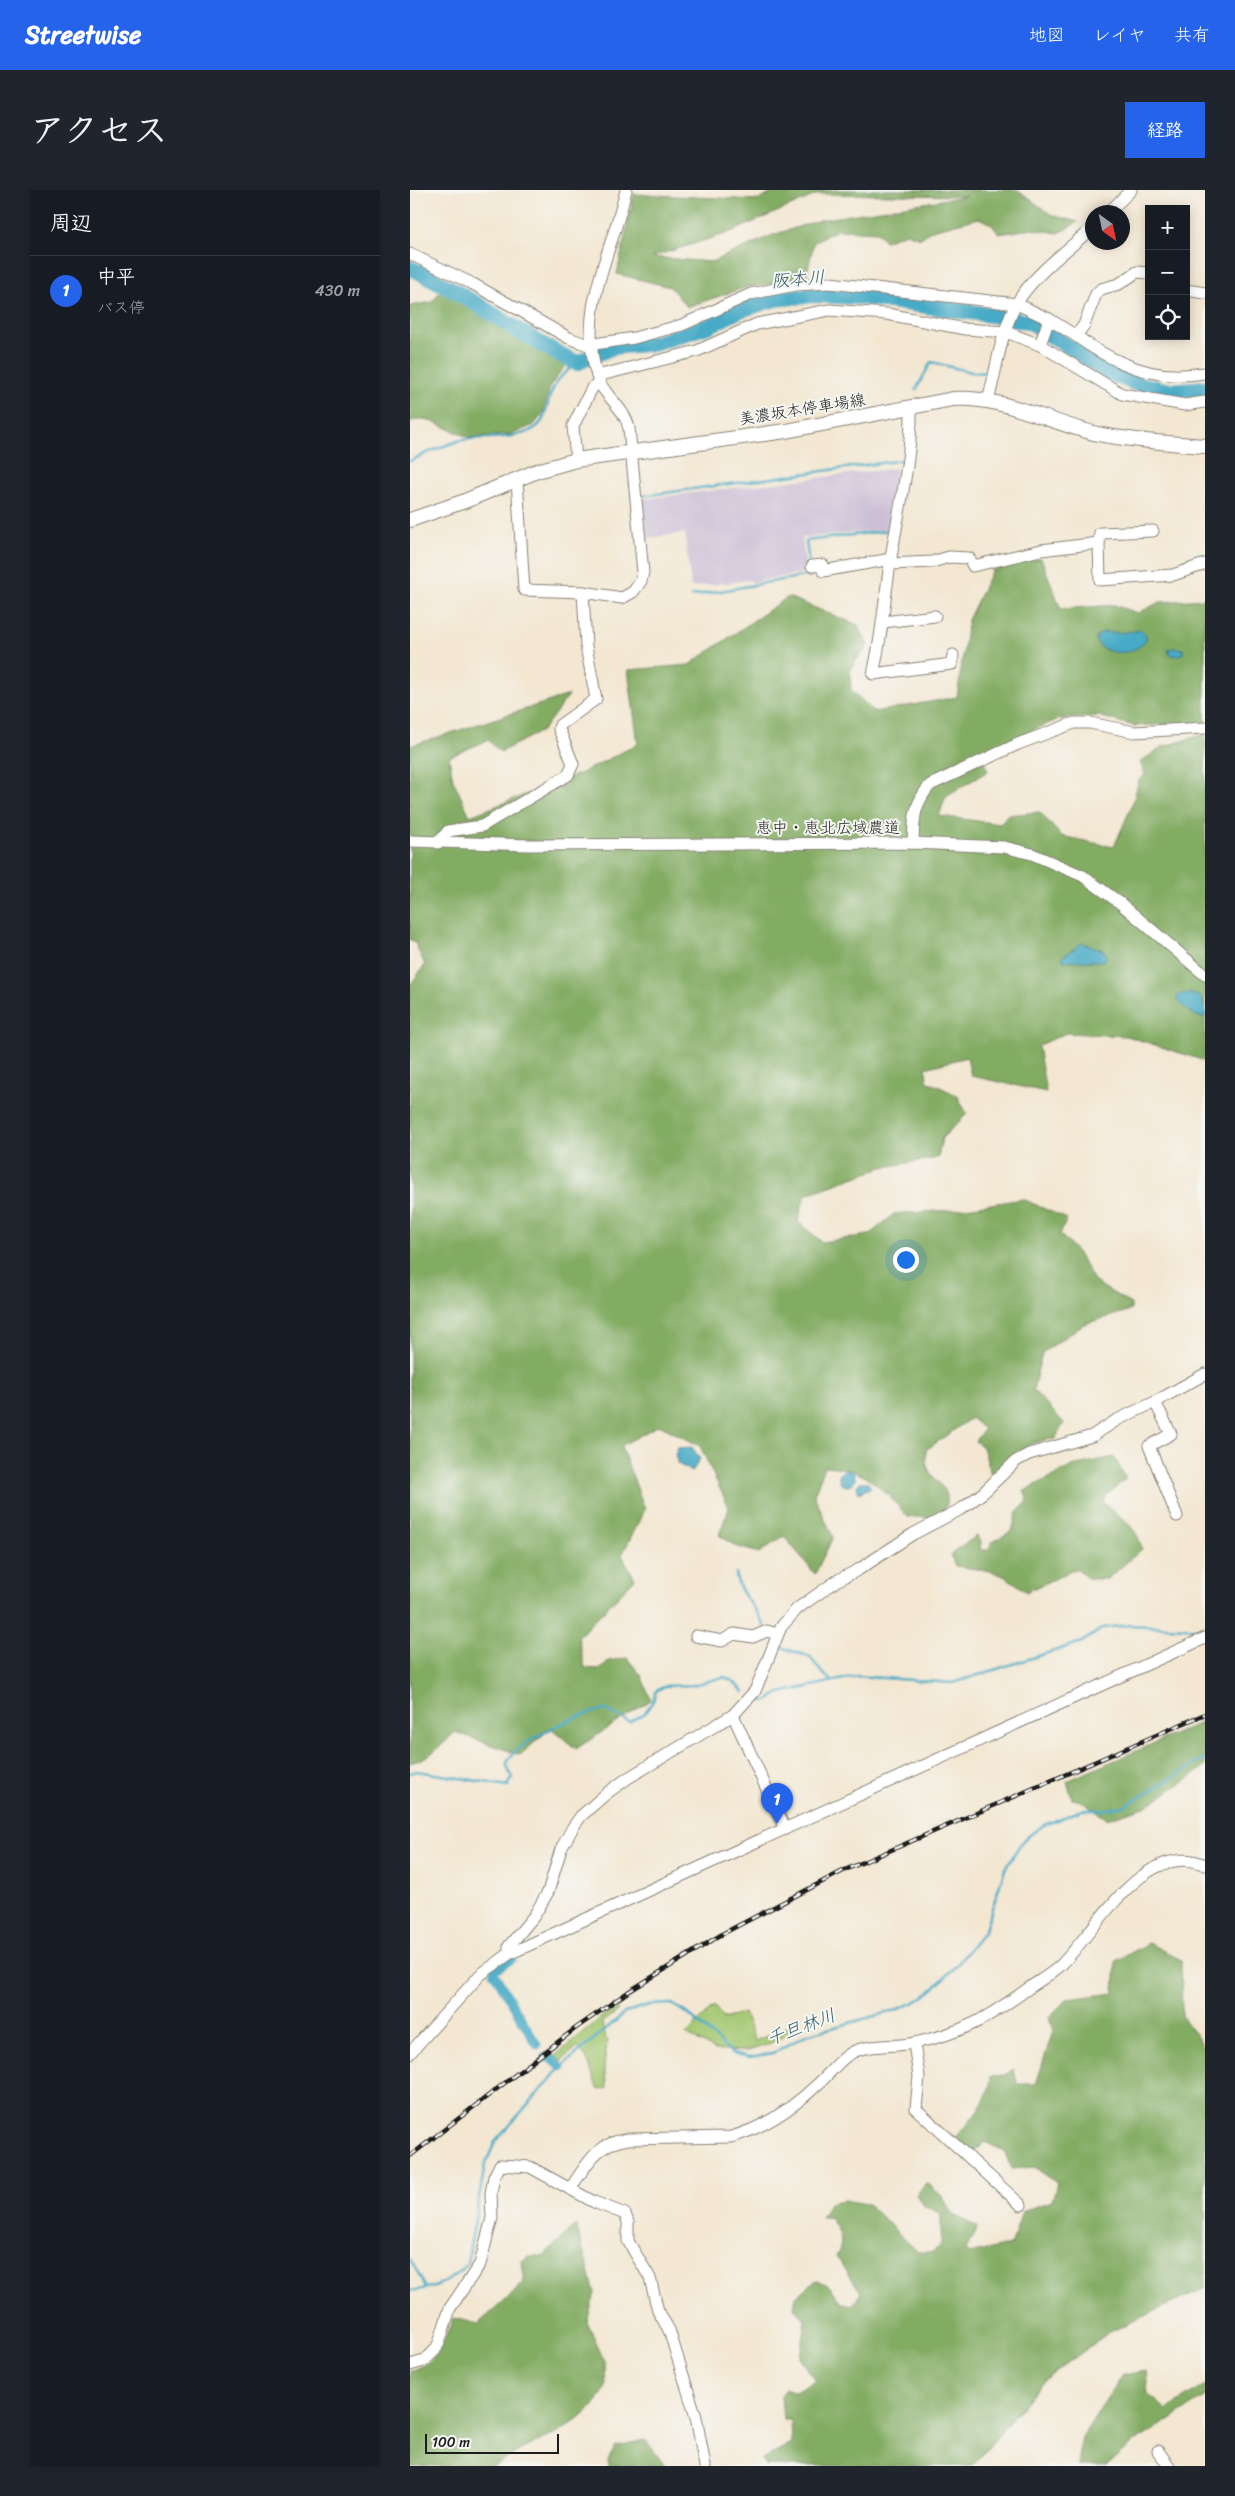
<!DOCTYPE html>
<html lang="ja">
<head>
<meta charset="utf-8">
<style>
  :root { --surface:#171b24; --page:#20242c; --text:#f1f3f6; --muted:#9ea1a6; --line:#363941; --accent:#2563eb }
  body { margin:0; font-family:Sriracha,"Klee One",sans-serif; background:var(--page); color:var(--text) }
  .controls { position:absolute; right:15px; top:15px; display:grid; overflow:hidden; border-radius:0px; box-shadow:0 2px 12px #0003 }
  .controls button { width:45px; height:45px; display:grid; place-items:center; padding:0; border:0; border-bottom:1px solid var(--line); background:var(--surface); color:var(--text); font:25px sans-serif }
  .compass { position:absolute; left:675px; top:15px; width:45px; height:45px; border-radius:50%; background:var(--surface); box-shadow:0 2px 12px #0003; rotate:147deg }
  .scale { position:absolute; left:15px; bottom:12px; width:134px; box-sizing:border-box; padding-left:5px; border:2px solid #1c1c1c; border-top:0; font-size:14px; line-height:18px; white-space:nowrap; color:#1c1c1c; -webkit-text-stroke:4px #f6f6f2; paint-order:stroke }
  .you { position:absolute; left:495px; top:1069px; width:18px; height:18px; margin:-12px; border:4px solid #fff; border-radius:50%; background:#1a73e8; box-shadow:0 0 0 8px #1a73e833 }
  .badge { display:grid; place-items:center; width:32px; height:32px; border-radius:50%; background:var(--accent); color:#fff; font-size:16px; font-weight:700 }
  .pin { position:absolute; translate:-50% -41px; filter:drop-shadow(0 1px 2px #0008) }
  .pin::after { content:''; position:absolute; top:26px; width:18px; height:15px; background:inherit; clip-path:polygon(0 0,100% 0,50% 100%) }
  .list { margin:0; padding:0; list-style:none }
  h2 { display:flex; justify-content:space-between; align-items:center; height:65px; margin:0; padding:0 20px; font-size:21px }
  h2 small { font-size:16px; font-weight:400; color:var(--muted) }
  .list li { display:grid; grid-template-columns:32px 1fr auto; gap:15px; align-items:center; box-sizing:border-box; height:70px; padding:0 20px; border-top:1px solid var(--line) }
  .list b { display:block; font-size:19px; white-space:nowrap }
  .list p { margin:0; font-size:16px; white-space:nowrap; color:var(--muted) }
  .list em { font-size:16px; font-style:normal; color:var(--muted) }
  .icon { flex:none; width:28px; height:28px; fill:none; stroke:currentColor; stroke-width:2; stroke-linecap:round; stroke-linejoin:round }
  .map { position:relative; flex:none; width:795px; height:2276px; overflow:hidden; border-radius:0px }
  header { display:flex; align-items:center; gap:30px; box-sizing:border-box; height:70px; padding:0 25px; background:var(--accent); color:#fff }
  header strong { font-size:24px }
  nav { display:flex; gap:28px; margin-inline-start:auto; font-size:18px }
  .intro { display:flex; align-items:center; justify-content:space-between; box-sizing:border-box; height:120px; padding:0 30px }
  h1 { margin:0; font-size:35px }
  .button { padding:12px 22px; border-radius:0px; background:var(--accent); color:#fff; font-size:18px; font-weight:700 }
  main { display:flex; gap:30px; padding:0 30px }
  aside { flex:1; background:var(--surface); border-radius:0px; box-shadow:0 2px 12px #0003 }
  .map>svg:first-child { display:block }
  .industrial { fill:#cbbfd5 }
  .green { fill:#a4c872; stroke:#607247 }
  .forest { fill:#83ac64; stroke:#506440; fill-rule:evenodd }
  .water { fill:#46aac6; stroke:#316371 }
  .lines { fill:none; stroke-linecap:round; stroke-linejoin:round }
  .stream { stroke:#46aac6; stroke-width:2.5 }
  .canal { stroke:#46aac6; stroke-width:9 }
  .river { stroke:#46aac6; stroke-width:16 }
  .minor-casing { stroke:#888277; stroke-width:13 }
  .major-casing { stroke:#888277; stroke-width:16 }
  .minor { stroke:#fff; stroke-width:11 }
  .major { stroke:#fff; stroke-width:14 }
  .rail-casing { stroke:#1c1c1c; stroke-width:4.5 }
  .rail { stroke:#f6f6f2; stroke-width:2.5; stroke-dasharray:8; stroke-linecap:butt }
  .labels { text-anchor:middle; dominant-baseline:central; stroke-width:4; stroke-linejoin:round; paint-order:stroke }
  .street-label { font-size:16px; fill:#1c1c1c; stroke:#f6f6f2 }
  .water-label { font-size:18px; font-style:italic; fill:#2f5c68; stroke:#f6f6f2 }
</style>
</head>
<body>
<header>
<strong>Streetwise</strong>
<nav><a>地図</a><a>レイヤ</a><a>共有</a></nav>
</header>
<div class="intro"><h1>アクセス</h1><a class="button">経路</a></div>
<main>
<aside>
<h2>周辺<small></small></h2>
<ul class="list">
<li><span class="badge">1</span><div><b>中平</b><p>バス停</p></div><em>430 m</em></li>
</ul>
</aside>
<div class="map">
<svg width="795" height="2276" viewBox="0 0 795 2276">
  <rect width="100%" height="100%" fill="#f6f6f2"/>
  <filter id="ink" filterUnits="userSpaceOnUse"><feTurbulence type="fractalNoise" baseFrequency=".02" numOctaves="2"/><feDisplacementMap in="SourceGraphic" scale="10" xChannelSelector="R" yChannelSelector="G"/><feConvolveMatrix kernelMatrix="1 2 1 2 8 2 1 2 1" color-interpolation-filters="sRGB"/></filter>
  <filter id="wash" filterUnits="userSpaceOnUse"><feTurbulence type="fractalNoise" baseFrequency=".0096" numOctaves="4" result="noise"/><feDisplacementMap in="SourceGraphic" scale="20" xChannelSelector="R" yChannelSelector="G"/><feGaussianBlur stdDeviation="1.12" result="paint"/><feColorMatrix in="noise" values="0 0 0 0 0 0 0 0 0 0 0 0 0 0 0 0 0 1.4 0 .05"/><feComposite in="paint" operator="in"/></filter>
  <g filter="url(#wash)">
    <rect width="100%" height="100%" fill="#f3e7d2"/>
    <polygon class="industrial" points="487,278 478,339 392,348 396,382 342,393 341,390 281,397 275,343 237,348 233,309"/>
    <g class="green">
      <path d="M205,1816L208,1821L192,1833L197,1852L194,1877L197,1898L189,1900C179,1884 182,1869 167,1857L151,1871L145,1866Z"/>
      <polygon points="304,1816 314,1829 334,1823 345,1851 379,1836 384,1840 359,1854 338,1861 305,1860 276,1844"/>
    </g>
    <g class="forest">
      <path d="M367,0H607L642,25L668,32L649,43L621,39L589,44L581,34L569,28L522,40L511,48L496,43L475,51L467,42L427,40L404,52L396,88L334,98L277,117L260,97L207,84L224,4L349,10ZM408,4L556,6L410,30L363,45L301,72L242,67L321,42Z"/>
      <polygon points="33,97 157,173 140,196 133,223 124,235 102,244 60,248 16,229 0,231 0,116 22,112"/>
      <path d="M631,368L651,419L704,415L728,423L750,412L795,409V532L724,536L689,526L649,529L571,562L578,581L536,606L529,626L590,634L597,625L630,622L651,646L704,657L722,615L729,590L735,585L730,572L752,557L795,544V871L717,846L656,843L628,856L636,902L561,886L557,867L516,878L517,891L547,905L557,924L532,948L528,968L473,977L395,1005L388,1032L412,1052L459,1045L484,1024L543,1020L613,1009L657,1029L650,1044L667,1062L685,1092L721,1114V1120L674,1134L632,1163L623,1200L654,1233L645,1249C619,1249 598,1267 581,1285L573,1257L565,1251L574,1239L561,1228L516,1260C517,1264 515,1271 517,1276C524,1296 551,1301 529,1327H498C471,1297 457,1279 415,1276L404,1305L423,1347L405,1384L374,1346L349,1363L325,1356L309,1345L319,1318L290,1256L249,1235L211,1256L235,1319L212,1365L225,1389L168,1447L175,1478L190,1479L198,1471L217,1468L231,1485L241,1510L166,1559L141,1538L110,1565L45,1542C33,1555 18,1569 0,1573V795L15,775L4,751L0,750V556L159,505L132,541L90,562L78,550L39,567L43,590L60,626L171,583L228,554L218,480L279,475L378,407L448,435L458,455L440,479L441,500L464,522L547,507L558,430L582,380Z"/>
      <path d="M704,1267L716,1289L695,1306L693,1313C709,1326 728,1337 732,1359L697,1389H679L666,1379L616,1402C590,1379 579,1381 545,1376L541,1366L545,1360L567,1346L571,1351L570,1360H578L582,1352L602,1341L607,1322L618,1311L614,1301L662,1276Z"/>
      <polygon points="795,1531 795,1577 735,1617 697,1629 671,1611 662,1609 657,1591"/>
      <path d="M739,1753L771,1770L772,1826L795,1858V2098L698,2143L632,2192L563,2276H355L351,2269L382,2254L381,2230H373L371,2206L376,2198L386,2202L405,2191L390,2168L395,2129L384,2118V2109L406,2090C410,2092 415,2093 418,2095C427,2102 429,2117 444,2114L451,2102L426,2066C436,2051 429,2040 419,2027H411L420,2013L433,2010L458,2014L508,2062H523L531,2054V2023L515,2017L506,2005L517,1993L533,2007L542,2024L567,2037L556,2060L559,2064L602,2054L612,2021L642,2011L647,1993L624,1977L602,1979L594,1961L575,1952L560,1964L543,1949C561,1931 579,1912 581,1886L595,1885L604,1879L607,1894H626L643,1841L639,1827L657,1809L704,1803L706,1771Z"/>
      <path d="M166,2035L185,2103L177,2132L195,2173L196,2197L187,2213L172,2227L148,2243L112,2259L84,2276H0V2181C29,2172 33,2154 43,2128L68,2134L114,2093L111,2072L118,2066H133Z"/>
      <polygon points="736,2181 738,2204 757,2220 795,2195 795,2207 722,2254 697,2276 668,2276 672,2247 712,2185"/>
      <polygon points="236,2250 255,2276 199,2276 198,2270 206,2256"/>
    </g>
    <g class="water">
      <path d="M732,440L737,447C729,466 696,468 686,451V447L693,442L710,443Z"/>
      <polygon points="764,458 773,459 773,464 764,466 759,463 758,459"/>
      <polygon points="672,753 695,761 696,769 693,771 654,771 652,767"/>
      <path d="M778,803L791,807L795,819V827C786,829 772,817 767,809L768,805Z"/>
      <polygon points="282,1257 290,1269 282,1282 268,1274 265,1265 268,1258"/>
      <circle cx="437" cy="1288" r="8"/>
      <polygon points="450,1292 457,1292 461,1297 449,1303 447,1296"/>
    </g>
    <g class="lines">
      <g class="stream">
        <polyline points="506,200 521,172 561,182 576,183"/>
        <path d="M0,271C17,263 35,254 53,250C76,246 105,251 125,238C138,229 136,213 142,201C147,188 157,181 167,173"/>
        <polyline points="232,306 493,270 492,273"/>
        <polyline points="399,374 396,351 482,340"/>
        <polyline points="282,406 400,385 400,379"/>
        <path d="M326,1383C327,1404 348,1417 354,1436"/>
        <polyline points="368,1456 400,1467 412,1483 422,1491"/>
        <polyline points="343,1510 356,1511 370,1503 447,1486 543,1493 672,1452 693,1438 719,1435 795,1439"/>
        <path d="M0,1583L7,1581L98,1596L102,1588C101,1583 96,1578 97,1573C101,1554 178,1518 197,1520L219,1532L234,1524L243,1511L246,1501L255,1496L283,1495L314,1487L323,1491L334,1502"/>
        <polyline points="0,2069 16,2098"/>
        <path d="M0,2101C24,2098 42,2092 57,2074L75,1975L85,1952L151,1877L216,1822L239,1815L262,1814L278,1824L322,1863L340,1867L363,1863L396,1845L483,1821L503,1813L520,1802L546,1776L575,1740L595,1679L614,1649L634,1635L672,1620H692L715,1616L795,1568"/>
      </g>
      <g class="canal">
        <polyline points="102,1769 84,1780 84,1783 127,1855"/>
        <polyline points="136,1867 142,1869 151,1877"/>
      </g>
      <path class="river" d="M0,78C59,104 109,146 167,173L203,157L246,153L298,136L330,120L365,109L402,105L451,107L581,125L622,133L699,183L728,194L761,201L795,198"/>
    </g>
  </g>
  <g filter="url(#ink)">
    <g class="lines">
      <defs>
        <g id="minor">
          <polyline points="699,22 721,0"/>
          <polyline points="0,64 63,94 159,148 178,155 224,148 272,135 341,104 385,95 420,93 607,114 639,129 666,146 674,135 686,104 691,99 709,94 727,82 739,83"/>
          <polyline points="776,100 795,103"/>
          <path d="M666,146C693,166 730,185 764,185C774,186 785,184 795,183"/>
          <polyline points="630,155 639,129"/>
          <polyline points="187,186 287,161 347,134 419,120 477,124 555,139 596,142 630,155 712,204 775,215 795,212"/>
          <path d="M578,211C587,178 591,137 610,108C629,80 658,60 682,38"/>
          <path d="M501,218C502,271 488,321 480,374C474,411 472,447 463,484L542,474L543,465"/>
          <polyline points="166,270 163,236 182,198 189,192"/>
          <path d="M107,289L114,400L173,402L212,408L223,402L231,391L233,382L219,238C214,216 193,206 187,186C167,118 202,64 216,0"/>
          <polyline points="689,353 690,343 743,341"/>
          <polyline points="480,374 522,372 539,367 559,368 563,376 631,360 689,353 690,390 763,385 795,374"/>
          <polyline points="402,376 413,375 413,381 481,369"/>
          <polyline points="473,432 525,426"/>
          <polyline points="0,651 118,655 503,653 594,657 622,664 673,686 710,713 795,785"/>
          <polyline points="28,653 38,641 72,636 158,585 163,574 149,539 150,535 186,509 176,456 173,402"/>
          <path d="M503,653C504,628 503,616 520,595L608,554L664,533H680L724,542L795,538"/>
          <polyline points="745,1212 761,1244 739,1256 767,1326"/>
          <polyline points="286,1446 312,1451 324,1444 343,1447 357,1441 367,1444"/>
          <polyline points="323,1525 375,1639"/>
          <polyline points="99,1764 99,1756 124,1726 138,1702 151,1659 163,1637 171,1626 197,1603 218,1588 323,1525 345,1501 371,1437 388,1418 428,1390 448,1380 503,1344 553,1318 574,1302 606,1271 619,1264 682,1246 707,1230 745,1212 795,1184"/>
          <polyline points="504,1854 509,1886 506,1919 611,2015"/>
          <polyline points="0,1863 70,1785 99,1764 795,1448"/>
          <path d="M160,1999C178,1973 185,1954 218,1949L321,1947C353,1938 384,1917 408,1894C420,1884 432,1865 448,1860C465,1854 486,1857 504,1853C554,1843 579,1827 619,1798C629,1791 641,1784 650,1776C685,1742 735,1648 795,1675"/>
          <polyline points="0,2175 14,2171 25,2160 29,2153 40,2118 70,2074 82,2028 81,2003 84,1987 90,1975 120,1977 184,2012 215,2024 218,2032 218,2051 240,2088 248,2121 259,2140 286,2227 295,2276"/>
          <polyline points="748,2261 759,2276"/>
        </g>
        <path id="major" d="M0,330L55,311L127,281L166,270L376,241L543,209C594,206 639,233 688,244C723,251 760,253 795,256"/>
      </defs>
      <use href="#minor" class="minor-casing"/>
      <use href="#major" class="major-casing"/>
      <use href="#minor" class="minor"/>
      <use href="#major" class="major"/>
      <defs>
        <polyline id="rail" points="0,1966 166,1838 218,1802 314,1743 435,1680 795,1524"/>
      </defs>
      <use href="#rail" class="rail-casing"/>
      <use href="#rail" class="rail"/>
    </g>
  </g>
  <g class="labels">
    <g class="street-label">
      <text transform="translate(392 219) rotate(-9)">美濃坂本停車場線</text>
      <text x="418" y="637">恵中・恵北広域農道</text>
    </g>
    <g class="water-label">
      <text transform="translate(388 89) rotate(-5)">阪本川</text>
      <text transform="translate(391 1837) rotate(-21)">千旦林川</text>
    </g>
  </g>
</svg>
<div class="controls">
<button>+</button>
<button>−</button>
<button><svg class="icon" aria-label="locate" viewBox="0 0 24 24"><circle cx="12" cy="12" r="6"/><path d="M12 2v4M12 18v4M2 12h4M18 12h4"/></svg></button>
</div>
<svg class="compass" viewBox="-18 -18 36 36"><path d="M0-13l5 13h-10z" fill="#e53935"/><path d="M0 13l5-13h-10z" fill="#9ea1a6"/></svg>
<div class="scale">100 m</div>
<div class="you"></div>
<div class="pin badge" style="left:367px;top:1634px">1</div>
</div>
</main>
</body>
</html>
